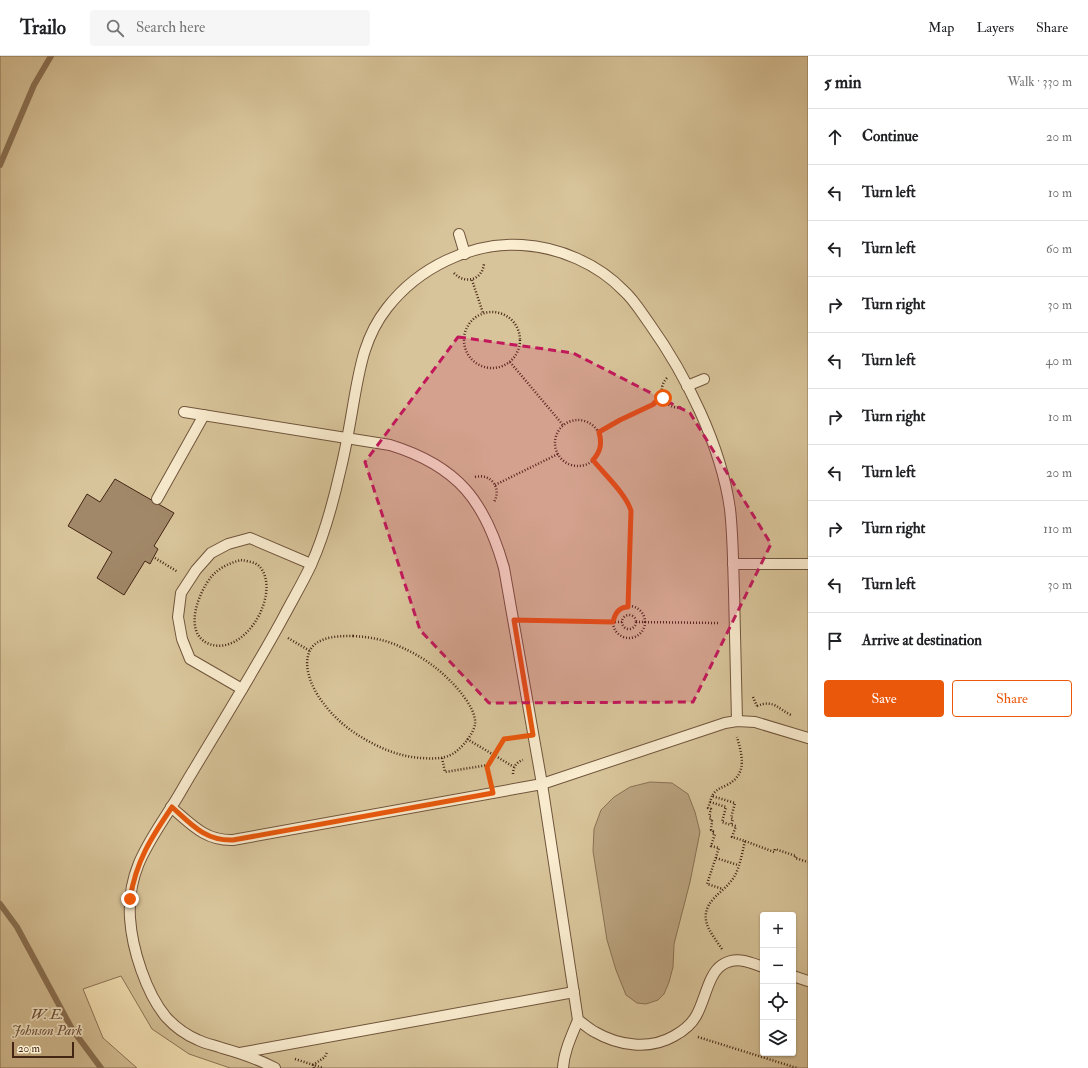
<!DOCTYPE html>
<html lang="en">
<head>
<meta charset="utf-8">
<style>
  :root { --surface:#fff; --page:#f6f6f6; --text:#202124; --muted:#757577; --line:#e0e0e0; --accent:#ea580c }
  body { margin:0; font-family:"IM FELL Double Pica",serif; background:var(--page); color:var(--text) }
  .controls { position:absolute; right:12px; bottom:12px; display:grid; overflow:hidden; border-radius:4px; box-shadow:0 1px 3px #0004 }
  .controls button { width:36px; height:36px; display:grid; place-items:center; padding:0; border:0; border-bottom:1px solid var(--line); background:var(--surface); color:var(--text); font:20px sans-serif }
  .scale { position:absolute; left:12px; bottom:10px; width:62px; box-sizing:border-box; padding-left:4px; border:2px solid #432514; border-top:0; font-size:11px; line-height:14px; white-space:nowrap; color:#432514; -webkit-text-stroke:3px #faedd0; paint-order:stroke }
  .stop { position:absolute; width:12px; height:12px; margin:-9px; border:3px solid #ea580c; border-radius:50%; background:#fff }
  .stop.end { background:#ea580c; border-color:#fff; box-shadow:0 1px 4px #0008 }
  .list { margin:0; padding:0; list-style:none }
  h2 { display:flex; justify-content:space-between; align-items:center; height:52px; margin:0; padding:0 16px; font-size:17px }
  h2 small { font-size:13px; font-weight:400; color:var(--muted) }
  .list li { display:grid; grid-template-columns:26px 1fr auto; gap:12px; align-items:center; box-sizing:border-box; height:56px; padding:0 16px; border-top:1px solid var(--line) }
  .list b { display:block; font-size:15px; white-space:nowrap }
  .list em { font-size:13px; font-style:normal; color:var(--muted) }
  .actions { display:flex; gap:8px; padding:12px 16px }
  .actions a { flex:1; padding:9px 0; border:1px solid var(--accent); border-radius:4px; text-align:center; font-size:14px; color:var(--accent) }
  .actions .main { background:var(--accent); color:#fff }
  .icon { flex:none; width:22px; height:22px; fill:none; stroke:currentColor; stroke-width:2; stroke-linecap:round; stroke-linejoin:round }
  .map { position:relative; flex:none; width:808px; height:1012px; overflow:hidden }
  header { display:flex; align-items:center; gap:24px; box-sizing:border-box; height:56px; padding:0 20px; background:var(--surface); border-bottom:1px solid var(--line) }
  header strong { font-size:19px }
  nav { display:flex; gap:22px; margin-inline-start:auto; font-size:14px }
  .search { width:280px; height:36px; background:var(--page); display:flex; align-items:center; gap:10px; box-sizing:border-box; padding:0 14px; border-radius:4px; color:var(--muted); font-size:15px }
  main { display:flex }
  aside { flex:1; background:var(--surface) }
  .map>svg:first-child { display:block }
  .green { fill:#d8c49a; stroke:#8e7457; fill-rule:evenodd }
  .water { fill:#baa37f; stroke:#8a7154 }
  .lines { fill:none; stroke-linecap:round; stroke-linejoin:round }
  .stream { stroke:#8a7154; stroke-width:6 }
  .building { fill:#a18868; stroke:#432514 }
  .service-casing { stroke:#70553c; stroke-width:12 }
  .path { stroke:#432514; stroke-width:2.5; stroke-dasharray:1 2; stroke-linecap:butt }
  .service { stroke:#faedd0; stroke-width:10 }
  .route { stroke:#ea580c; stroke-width:5 }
  .marked { fill:#c2185b; fill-opacity:0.2; stroke:#c2185b; stroke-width:3; stroke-dasharray:8 5; stroke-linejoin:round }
  .labels { text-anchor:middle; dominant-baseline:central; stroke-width:3.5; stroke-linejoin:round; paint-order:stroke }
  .park-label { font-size:14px; font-style:italic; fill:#684d36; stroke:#faedd0 }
</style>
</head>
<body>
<header>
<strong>Trailo</strong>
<div class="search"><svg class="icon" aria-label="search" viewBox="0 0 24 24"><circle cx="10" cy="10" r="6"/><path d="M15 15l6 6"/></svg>Search here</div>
<nav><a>Map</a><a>Layers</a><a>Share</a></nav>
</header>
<main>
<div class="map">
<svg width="808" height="1012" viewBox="0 0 808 1012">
  <rect width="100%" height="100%" fill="#f7e4b6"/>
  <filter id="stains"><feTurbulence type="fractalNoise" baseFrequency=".005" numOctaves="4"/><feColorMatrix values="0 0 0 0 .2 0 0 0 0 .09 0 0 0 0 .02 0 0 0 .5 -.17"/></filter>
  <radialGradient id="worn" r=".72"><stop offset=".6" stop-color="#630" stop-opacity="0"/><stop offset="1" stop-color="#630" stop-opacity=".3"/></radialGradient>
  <path class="green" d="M0,0H808V1012H230L189,998L152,973L121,920L83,933L103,982L137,1012H0ZM763,859H793V997H763Z"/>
  <polygon class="water" points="650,726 672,727 688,738 695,756 700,776 690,826 674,888 673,911 669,926 664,938 658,944 646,948 637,947 626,939 616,914 607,884 593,795 594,773 601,754 614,741 630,731"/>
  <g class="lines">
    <g class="stream">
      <polyline points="0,109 34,29 51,0"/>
      <polyline points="0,848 17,871 72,973 101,1012"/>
    </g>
  </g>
  <polygon class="building" points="115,423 174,457 154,490 158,493 150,508 145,505 124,539 97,522 112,496 68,470 87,438 100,446"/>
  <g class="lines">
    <defs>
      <g id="service">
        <polyline points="459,178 465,198"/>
        <polyline points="687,330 704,323"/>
        <path d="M184,356L390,389C458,410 485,445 504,512L542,728L578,964C584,968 589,973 595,976C619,990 650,994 674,980C683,975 691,969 696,960C705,945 708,918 722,909C736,900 749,906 763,911"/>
        <polyline points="157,443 204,359"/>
        <polyline points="733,508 808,508"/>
        <polyline points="242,633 190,603 182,583 178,561 181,537 196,514 211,497 228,488 250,482 311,508"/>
        <path d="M171,751C191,768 205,785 233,784L542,728L725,667L737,665L755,666L808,682"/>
        <polyline points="793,920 808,925"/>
        <polyline points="240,997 574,936"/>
        <path d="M275,1012C258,1003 240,997 222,992C214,989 206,988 198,984C186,979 175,971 166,961C146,937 132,893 130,862C127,814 149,787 172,750C180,738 186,726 193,715C224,663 256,612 284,560C293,543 303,526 311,509C324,480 333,447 340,416C346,392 350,368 354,344C360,310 365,280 387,252C418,212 470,186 522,189C559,191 598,208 624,235C634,244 641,256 649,267C686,319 721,389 730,453C733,480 733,507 734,535C735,578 736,622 737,665"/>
        <path d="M563,1012C564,995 572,979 578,964"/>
      </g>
    </defs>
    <use href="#service" class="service-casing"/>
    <g class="path">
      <path d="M454,217C465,229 483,224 484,207"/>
      <polyline points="472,224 483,257"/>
      <circle cx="492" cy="284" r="28"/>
      <polyline points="510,306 563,369"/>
      <path d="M667,322C655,334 665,355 682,351"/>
      <circle cx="578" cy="387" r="23"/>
      <polyline points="599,376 620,364 654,348 654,347 663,342"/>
      <path d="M593,404C604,418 626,439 631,455L628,551"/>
      <path d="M475,421C491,417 502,432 494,446"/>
      <polyline points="495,429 558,398"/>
      <polyline points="155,502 178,516"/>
      <path d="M241,504C247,505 256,506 260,511C282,537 244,604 207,587C183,575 199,535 212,520C220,511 230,507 241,504Z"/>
      <circle cx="629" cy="566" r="16"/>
      <circle cx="629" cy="566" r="7"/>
      <polyline points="528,565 622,566"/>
      <polyline points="636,566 719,567"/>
      <path d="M353,580C371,581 387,584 403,592C414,597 426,604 436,612C449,622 477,650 475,668C474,676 465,688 459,693C449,703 436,703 422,702C399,701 377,691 358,679C345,671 333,660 324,648C313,635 299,606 313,590C323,580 340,580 353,580Z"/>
      <polyline points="288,582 310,595"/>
      <polyline points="753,641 757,650"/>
      <path d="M757,650C774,643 778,653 791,659"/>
      <polyline points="467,683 514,711"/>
      <polyline points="442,702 445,716 488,709"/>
      <path d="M513,718C513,712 516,706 523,704"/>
      <polyline points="489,722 487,711 504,683 519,681"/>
      <polyline points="712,740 708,752 711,753 709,760 711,761 710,764 712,765 711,774 713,775 712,777 715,778 711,790 719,792 707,828 723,833"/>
      <polyline points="710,746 726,751 722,766 731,769"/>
      <polyline points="745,785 774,796 775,793 796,800 795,802 808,806"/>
      <polyline points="716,802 738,809"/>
      <path d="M722,893C710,875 696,861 715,841C721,835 729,829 734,821C740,811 742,797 745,785L732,781L736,770L731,769L733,763L731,762L735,747L712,740C716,733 721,732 727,729C748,718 742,699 737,681"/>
      <polyline points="698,981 797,1012"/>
      <polyline points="295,1003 323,1012"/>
      <polyline points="314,1012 313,1009 325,1001 327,996"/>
    </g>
    <use href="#service" class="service"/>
  </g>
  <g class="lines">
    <path class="route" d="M130,843C136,805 151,782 172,751C191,768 205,785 233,784L493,737L487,711L504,683L533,679L514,564L613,566C615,557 619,551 628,551L631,455C627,439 604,418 593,404C601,395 602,387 599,376L620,364L654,348V347L663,342"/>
  </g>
  <path class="marked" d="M458,281L573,297L690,357L771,488L693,646L489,647L420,574L365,406Z"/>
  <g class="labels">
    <g class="park-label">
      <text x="47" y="958">W. E.<tspan x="47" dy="16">Johnson Park</tspan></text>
    </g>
  </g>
  <rect width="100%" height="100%" filter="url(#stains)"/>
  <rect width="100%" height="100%" fill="url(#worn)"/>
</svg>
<div class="controls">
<button>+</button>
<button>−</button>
<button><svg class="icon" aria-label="locate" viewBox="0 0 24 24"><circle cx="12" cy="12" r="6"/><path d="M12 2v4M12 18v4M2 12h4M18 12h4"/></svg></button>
<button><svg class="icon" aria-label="layers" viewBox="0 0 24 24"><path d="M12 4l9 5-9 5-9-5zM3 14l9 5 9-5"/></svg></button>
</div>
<div class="scale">20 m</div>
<div class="stop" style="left:663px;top:342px"></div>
<div class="stop end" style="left:130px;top:843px"></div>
</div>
<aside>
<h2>5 min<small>Walk · 330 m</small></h2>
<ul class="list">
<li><svg class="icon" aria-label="ahead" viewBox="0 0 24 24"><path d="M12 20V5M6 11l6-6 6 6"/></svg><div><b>Continue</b></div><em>20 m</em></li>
<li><svg class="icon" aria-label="left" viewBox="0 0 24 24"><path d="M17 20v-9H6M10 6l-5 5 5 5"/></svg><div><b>Turn left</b></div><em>10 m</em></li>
<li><svg class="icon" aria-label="left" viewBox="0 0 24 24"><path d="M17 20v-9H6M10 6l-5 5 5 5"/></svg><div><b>Turn left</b></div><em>60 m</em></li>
<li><svg class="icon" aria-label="right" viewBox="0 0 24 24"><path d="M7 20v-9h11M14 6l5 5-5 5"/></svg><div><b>Turn right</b></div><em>30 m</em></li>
<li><svg class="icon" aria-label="left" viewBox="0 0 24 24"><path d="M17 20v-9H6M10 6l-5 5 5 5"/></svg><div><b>Turn left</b></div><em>40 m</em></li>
<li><svg class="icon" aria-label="right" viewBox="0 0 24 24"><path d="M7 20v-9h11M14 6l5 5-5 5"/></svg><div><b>Turn right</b></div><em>10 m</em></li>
<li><svg class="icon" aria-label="left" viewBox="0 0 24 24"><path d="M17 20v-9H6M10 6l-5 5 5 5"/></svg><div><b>Turn left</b></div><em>20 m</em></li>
<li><svg class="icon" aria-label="right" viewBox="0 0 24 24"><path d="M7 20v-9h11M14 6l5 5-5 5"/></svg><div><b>Turn right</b></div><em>110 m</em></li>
<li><svg class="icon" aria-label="left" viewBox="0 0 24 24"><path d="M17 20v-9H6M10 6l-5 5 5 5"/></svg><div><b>Turn left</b></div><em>30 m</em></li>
<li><svg class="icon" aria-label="arrive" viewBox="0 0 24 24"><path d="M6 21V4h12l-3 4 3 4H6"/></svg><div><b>Arrive at destination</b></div></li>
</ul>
<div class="actions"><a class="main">Save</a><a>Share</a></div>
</aside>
</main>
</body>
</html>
